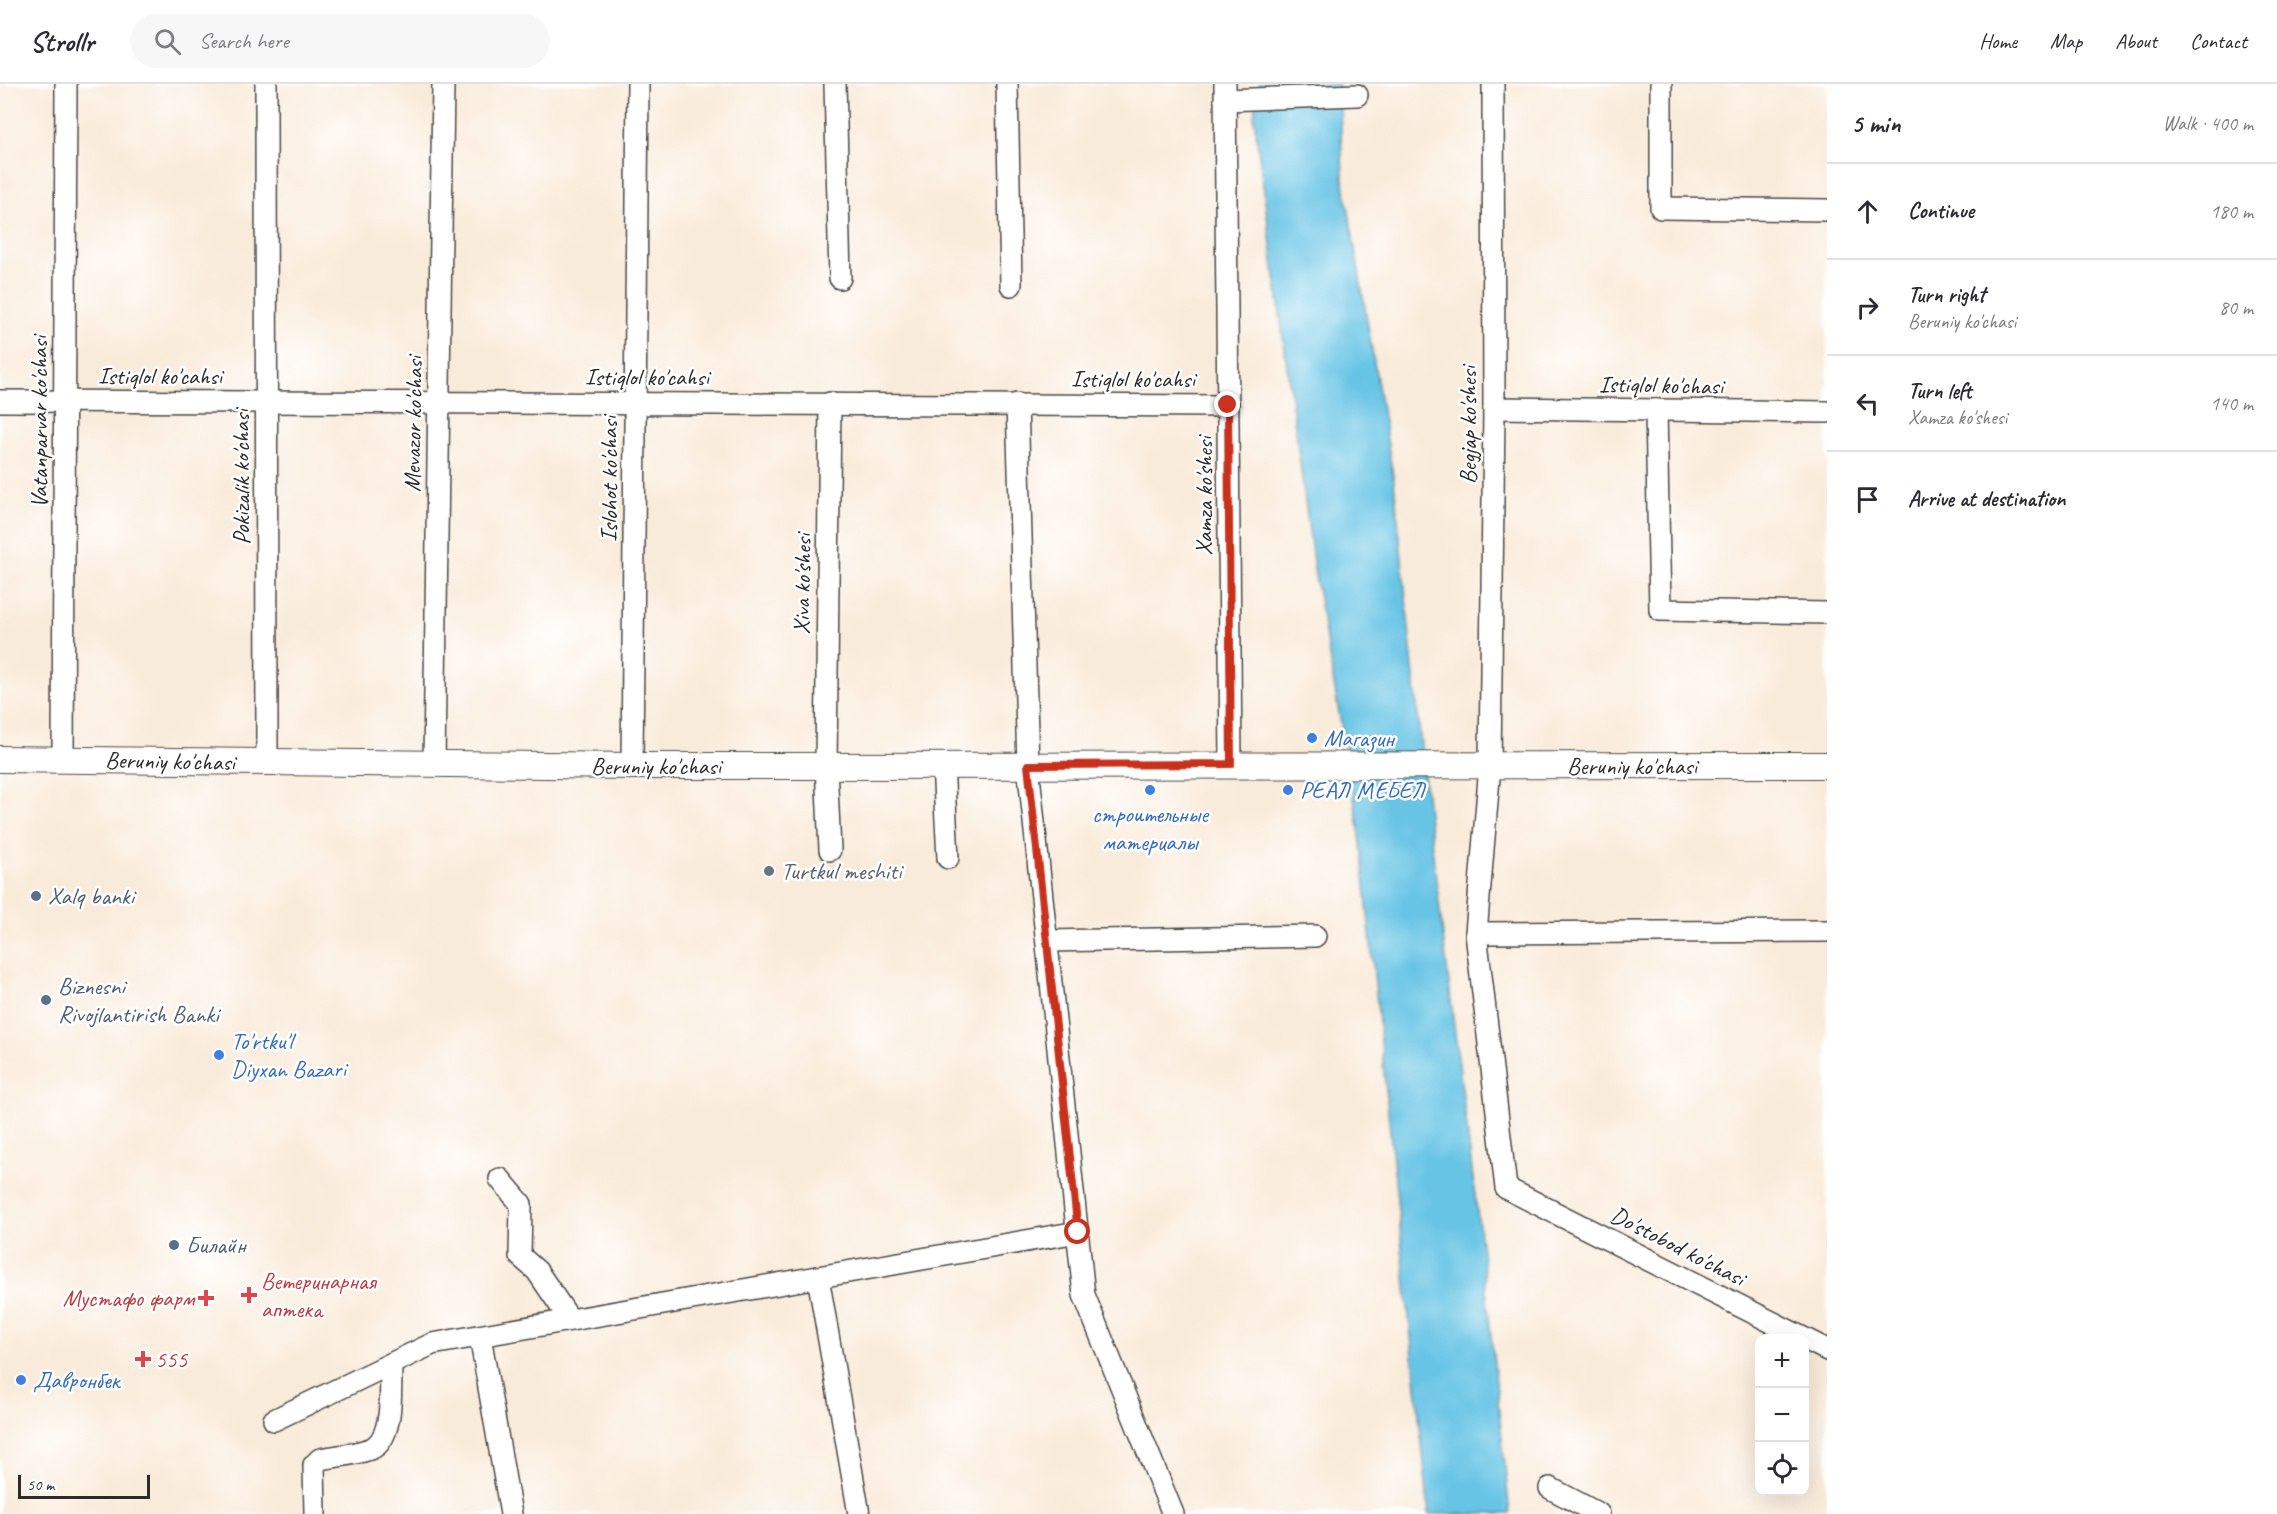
<!DOCTYPE html>
<html lang="en">
<head>
<meta charset="utf-8">
<style>
  :root { --surface:#fff; --page:#f7f7f7; --text:#2b2b33; --muted:#7c7c81; --line:#e1e1e2 }
  body { margin:0; font-family:Caveat,sans-serif; background:var(--page); color:var(--text) }
  .controls { position:absolute; right:18px; bottom:18px; display:grid; overflow:hidden; border-radius:12px; box-shadow:0 6px 24px #0002 }
  .controls button { width:54px; height:54px; display:grid; place-items:center; padding:0; border:0; border-bottom:2px solid var(--line); background:var(--surface); color:var(--text); font:30px sans-serif }
  .scale { position:absolute; left:18px; bottom:15px; width:132px; box-sizing:border-box; padding-left:6px; border:3px solid #2b2b2b; border-top:0; font-size:16px; line-height:21px; white-space:nowrap; color:#2b2b2b; -webkit-text-stroke:4px #fff; paint-order:stroke }
  .stop { position:absolute; width:18px; height:18px; margin:-14px; border:4px solid #c8321e; border-radius:50%; background:#fff }
  .stop.end { background:#c8321e; border-color:#fff; box-shadow:0 2px 6px #0008 }
  .list { margin:0; padding:0; list-style:none }
  h2 { display:flex; justify-content:space-between; align-items:center; height:78px; margin:0; padding:0 24px; font-size:26px }
  h2 small { font-size:20px; font-weight:400; color:var(--muted) }
  .list li { display:grid; grid-template-columns:39px 1fr auto; gap:18px; align-items:center; box-sizing:border-box; height:96px; padding:0 24px; border-top:2px solid var(--line) }
  .list b { display:block; font-size:22px; white-space:nowrap }
  .list p { margin:0; font-size:20px; white-space:nowrap; color:var(--muted) }
  .list em { font-size:20px; font-style:normal; color:var(--muted) }
  .icon { flex:none; width:33px; height:33px; fill:none; stroke:currentColor; stroke-width:2; stroke-linecap:round; stroke-linejoin:round }
  .map { position:relative; flex:none; width:1827px; height:1430px; overflow:hidden }
  header { display:flex; align-items:center; gap:36px; box-sizing:border-box; height:84px; padding:0 30px; background:var(--surface); border-bottom:2px solid var(--line) }
  header strong { font-size:28px }
  nav { display:flex; gap:33px; margin-inline-start:auto; font-size:21px }
  .search { width:420px; height:54px; background:var(--page); display:flex; align-items:center; gap:15px; box-sizing:border-box; padding:0 21px; border-radius:33px; color:var(--muted); font-size:22px }
  main { display:flex }
  aside { flex:1; background:var(--surface) }
  .map>svg:first-child { display:block }
  .water { fill:#67c4e5; stroke:#497888; stroke-width:1.5 }
  .lines { fill:none; stroke-linecap:round; stroke-linejoin:round }
  .minor-casing { stroke:#4a4845; stroke-width:24 }
  .major-casing { stroke:#4a4845; stroke-width:28 }
  .minor { stroke:#fff; stroke-width:21 }
  .major { stroke:#fff; stroke-width:26 }
  .route { stroke:#c8321e; stroke-width:8 }
  .shop-dot { fill:#3f7fe0; stroke:#fff; stroke-width:2 }
  .worship-dot { fill:#6b7280; stroke:#fff; stroke-width:2 }
  .service-dot { fill:#5c6f8a; stroke:#fff; stroke-width:2 }
  .health-dot { fill:#e0444e; stroke:#fff; stroke-width:2 }
  .labels { text-anchor:middle; dominant-baseline:central; stroke-width:5; stroke-linejoin:round; paint-order:stroke }
  .street-label { font-size:24px; fill:#2b2b2b; stroke:#fff }
  .shop-label { font-size:24px; fill:#366cbe; stroke:#fff; text-anchor:start }
  .worship-label { font-size:24px; fill:#5b616d; stroke:#fff; text-anchor:start }
  .service-label { font-size:24px; fill:#4e5e75; stroke:#fff; text-anchor:start }
  .health-label { font-size:24px; fill:#be3a42; stroke:#fff; text-anchor:start }
</style>
</head>
<body>
<header>
<strong>Strollr</strong>
<div class="search"><svg class="icon" aria-label="search" viewBox="0 0 24 24"><circle cx="10" cy="10" r="6"/><path d="M15 15l6 6"/></svg>Search here</div>
<nav><a>Home</a><a>Map</a><a>About</a><a>Contact</a></nav>
</header>
<main>
<div class="map">
<svg width="1827" height="1430" viewBox="0 0 1827 1430">
  <rect width="100%" height="100%" fill="#fff"/>
  <filter id="ink" filterUnits="userSpaceOnUse"><feTurbulence type="fractalNoise" baseFrequency=".0167" numOctaves="2"/><feDisplacementMap in="SourceGraphic" scale="12" xChannelSelector="R" yChannelSelector="G"/><feConvolveMatrix kernelMatrix="1 2 1 2 8 2 1 2 1" color-interpolation-filters="sRGB"/></filter>
  <filter id="wash" filterUnits="userSpaceOnUse"><feTurbulence type="fractalNoise" baseFrequency=".008" numOctaves="4" result="noise"/><feDisplacementMap in="SourceGraphic" scale="24" xChannelSelector="R" yChannelSelector="G"/><feGaussianBlur stdDeviation="1.35" result="paint"/><feColorMatrix in="noise" values="0 0 0 0 0 0 0 0 0 0 0 0 0 0 0 0 0 1.4 0 .05"/><feComposite in="paint" operator="in"/></filter>
  <g filter="url(#wash)">
    <rect width="100%" height="100%" fill="#f9ebda"/>
    <polygon class="water" points="1259,0 1339,0 1343,93 1394,397 1428,730 1482,1167 1510,1430 1429,1430 1359,743 1315,492 1254,34"/>
  </g>
  <g filter="url(#ink)">
    <g class="lines">
      <defs>
        <g id="minor">
          <polyline points="266,0 267,678"/>
          <polyline points="835,0 840,194"/>
          <polyline points="1007,0 1011,201"/>
          <polyline points="1225,0 1231,680"/>
          <polyline points="1493,0 1494,324 1490,682 1476,849 1506,1104 1827,1266"/>
          <polyline points="1661,0 1661,124 1827,126"/>
          <polyline points="1225,16 1357,11"/>
          <polyline points="0,317 1228,322"/>
          <polyline points="1017,320 1028,681 1084,1211 1173,1430"/>
          <polyline points="1494,324 1827,328"/>
          <polyline points="1656,326 1660,526 1827,529"/>
          <polyline points="63,675 66,0"/>
          <polyline points="434,680 443,0"/>
          <polyline points="943,681 948,774"/>
          <polyline points="632,682 638,0"/>
          <polyline points="830,766 826,682 830,319"/>
          <polyline points="1476,849 1827,847"/>
          <polyline points="1047,857 1315,852"/>
          <polyline points="500,1095 521,1120 520,1172 537,1187 570,1236"/>
          <polyline points="818,1193 859,1430"/>
          <polyline points="480,1252 511,1430"/>
          <polyline points="274,1336 432,1260 1078,1148"/>
          <polyline points="1550,1404 1599,1430"/>
          <path d="M315,1430L314,1381L320,1375C336,1372 354,1371 370,1365C395,1356 390,1303 391,1280"/>
        </g>
        <polyline id="major" points="0,675 632,682 1827,681"/>
      </defs>
      <use href="#minor" class="minor-casing"/>
      <use href="#major" class="major-casing"/>
      <use href="#minor" class="minor"/>
      <use href="#major" class="major"/>
    </g>
  </g>
  <g class="lines" filter="url(#ink)">
    <polyline class="route" points="1078,1148 1028,681 1231,680 1228,321"/>
  </g>
  <g class="shop-dot">
    <circle cx="1312" cy="654" r="6"/>
    <circle cx="1150" cy="706" r="6"/>
    <circle cx="1288" cy="706" r="6"/>
    <circle cx="219" cy="971" r="6"/>
    <circle cx="21" cy="1296" r="6"/>
  </g>
  <circle class="worship-dot" cx="769" cy="787" r="6"/>
  <g class="service-dot">
    <circle cx="36" cy="812" r="6"/>
    <circle cx="46" cy="916" r="6"/>
    <circle cx="174" cy="1161" r="6"/>
  </g>
  <g class="health-dot">
    <path d="M246 1202h6v6h6v6h-6v6h-6v-6h-6v-6h6z"/>
    <path d="M203 1205h6v6h6v6h-6v6h-6v-6h-6v-6h6z"/>
    <path d="M140 1266h6v6h6v6h-6v6h-6v-6h-6v-6h6z"/>
  </g>
  <g class="labels">
    <g class="street-label">
      <text x="160" y="292">Istiqlol ko'cahsi</text>
      <text x="647" y="293">Istiqlol ko'cahsi</text>
      <text x="1133" y="295">Istiqlol ko'cahsi</text>
      <text transform="translate(1661 301) rotate(1)">Istiqlol ko'chasi</text>
      <text transform="translate(39 338) rotate(-90)">Vatanparvar ko'chasi</text>
      <text transform="translate(413 340) rotate(-89)">Mevazor ko'chasi</text>
      <text transform="translate(1468 341) rotate(-90)">Begjap ko'shesi</text>
      <text transform="translate(241 393) rotate(-90)">Pokizalik ko'chasi</text>
      <text transform="translate(609 395) rotate(-90)">Islohot ko'chasi</text>
      <text transform="translate(1204 412) rotate(-90)">Xamza ko'shesi</text>
      <text transform="translate(802 500) rotate(-89)">Xiva ko'shesi</text>
      <text transform="translate(170 677) rotate(1)">Beruniy ko'chasi</text>
      <text x="656" y="682">Beruniy ko'chasi</text>
      <text x="1632" y="682">Beruniy ko'chasi</text>
      <text transform="translate(1678 1162) rotate(27)">Do'stobod ko'chasi</text>
    </g>
    <g class="shop-label">
      <text x="1324" y="654">Магазин</text>
      <text x="1300" y="706">РЕАЛ МЕБЕЛ</text>
      <text x="1150" y="730" text-anchor="middle">строительные<tspan x="1150" dy="28">материалы</tspan></text>
      <text x="231" y="957">To'rtku'l<tspan x="231" dy="28">Diyxan Bazari</tspan></text>
      <text x="33" y="1296">Давронбек</text>
    </g>
    <g class="worship-label">
      <text x="781" y="787">Turtkul meshiti</text>
    </g>
    <g class="service-label">
      <text x="48" y="812">Xalq banki</text>
      <text x="58" y="902">Biznesni<tspan x="58" dy="28">Rivojlantirish Banki</tspan></text>
      <text x="186" y="1161">Билайн</text>
    </g>
    <g class="health-label">
      <text x="261" y="1197">Ветеринарная<tspan x="261" dy="28">аптека</tspan></text>
      <text x="194" y="1214" text-anchor="end">Мустафо фарм</text>
      <text x="155" y="1275">555</text>
    </g>
  </g>
</svg>
<div class="controls">
<button>+</button>
<button>−</button>
<button><svg class="icon" aria-label="locate" viewBox="0 0 24 24"><circle cx="12" cy="12" r="6"/><path d="M12 2v4M12 18v4M2 12h4M18 12h4"/></svg></button>
</div>
<div class="scale">50 m</div>
<div class="stop" style="left:1078px;top:1148px"></div>
<div class="stop end" style="left:1228px;top:321px"></div>
</div>
<aside>
<h2>5 min<small>Walk · 400 m</small></h2>
<ul class="list">
<li><svg class="icon" aria-label="ahead" viewBox="0 0 24 24"><path d="M12 20V5M6 11l6-6 6 6"/></svg><div><b>Continue</b></div><em>180 m</em></li>
<li><svg class="icon" aria-label="right" viewBox="0 0 24 24"><path d="M7 20v-9h11M14 6l5 5-5 5"/></svg><div><b>Turn right</b><p>Beruniy ko'chasi</p></div><em>80 m</em></li>
<li><svg class="icon" aria-label="left" viewBox="0 0 24 24"><path d="M17 20v-9H6M10 6l-5 5 5 5"/></svg><div><b>Turn left</b><p>Xamza ko'shesi</p></div><em>140 m</em></li>
<li><svg class="icon" aria-label="arrive" viewBox="0 0 24 24"><path d="M6 21V4h12l-3 4 3 4H6"/></svg><div><b>Arrive at destination</b></div></li>
</ul>
</aside>
</main>
</body>
</html>
